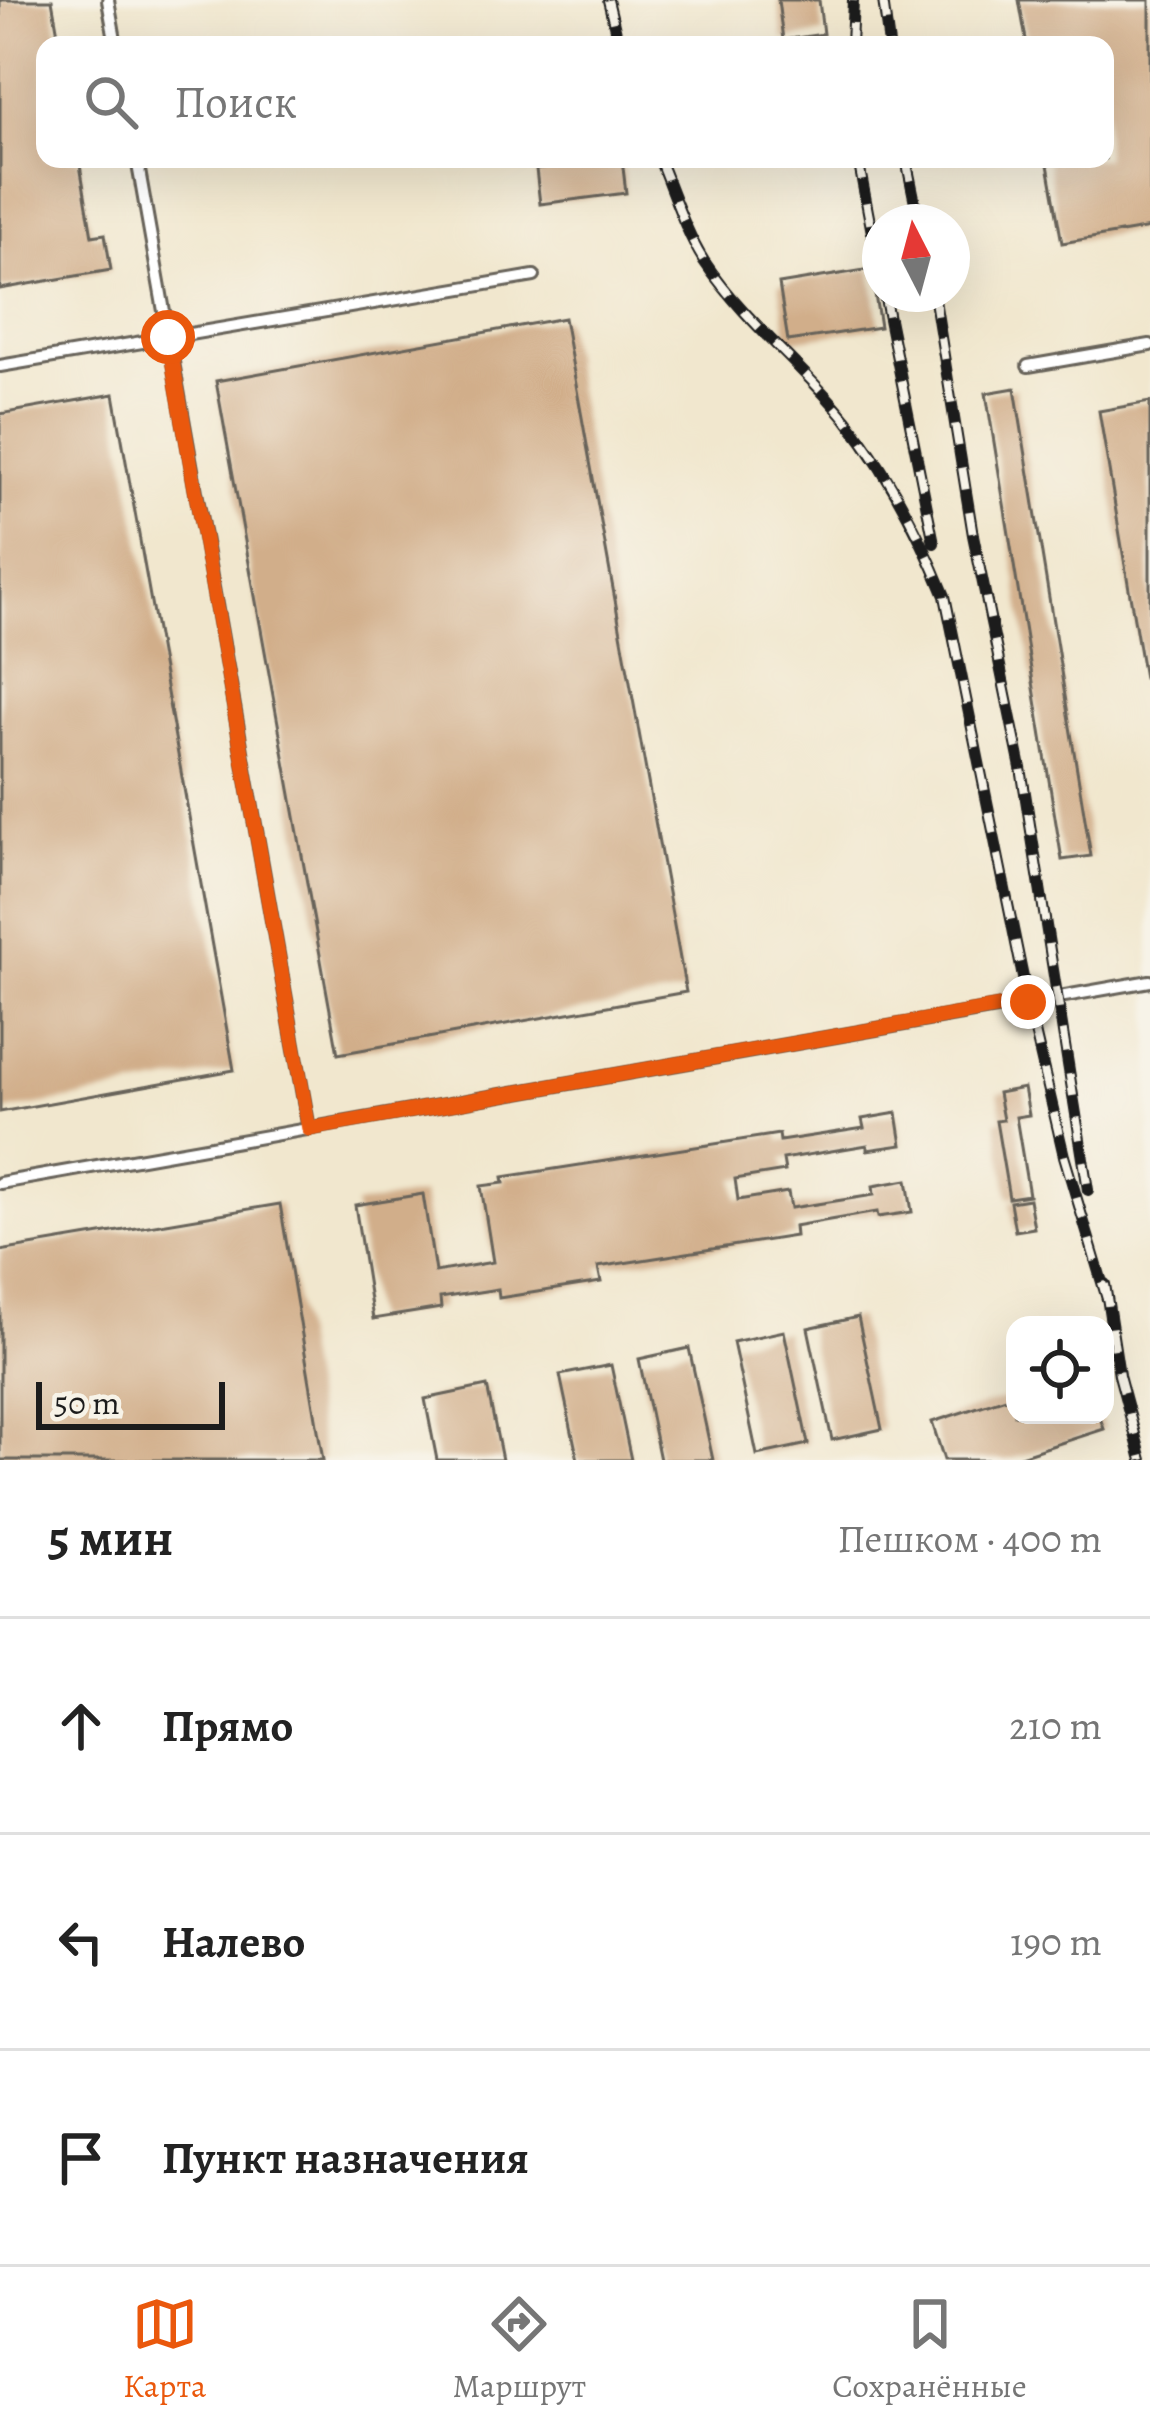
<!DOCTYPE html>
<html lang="ru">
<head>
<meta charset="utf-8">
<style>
  :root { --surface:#fff; --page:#f2f2f2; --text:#222; --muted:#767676; --line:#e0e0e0; --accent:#ea580c }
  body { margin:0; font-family:Alegreya,serif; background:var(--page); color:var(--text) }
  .controls { position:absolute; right:36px; bottom:36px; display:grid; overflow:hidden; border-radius:24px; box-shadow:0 12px 48px #0002 }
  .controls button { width:108px; height:108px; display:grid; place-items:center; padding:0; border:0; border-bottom:3px solid var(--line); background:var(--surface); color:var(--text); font:60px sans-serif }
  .compass { position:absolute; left:862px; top:204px; width:108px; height:108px; border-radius:50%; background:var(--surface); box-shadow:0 12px 48px #0002; rotate:354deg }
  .scale { position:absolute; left:36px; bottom:30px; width:189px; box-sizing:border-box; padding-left:12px; border:6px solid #1c1c1c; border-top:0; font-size:33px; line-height:42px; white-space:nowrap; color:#1c1c1c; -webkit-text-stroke:9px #f7f3e8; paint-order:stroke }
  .stop { position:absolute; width:36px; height:36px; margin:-27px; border:9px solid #ea580c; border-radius:50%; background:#fff }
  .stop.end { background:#ea580c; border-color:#fff; box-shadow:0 3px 12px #0008 }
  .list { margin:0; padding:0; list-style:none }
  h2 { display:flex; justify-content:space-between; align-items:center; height:156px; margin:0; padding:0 48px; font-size:51px }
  h2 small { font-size:39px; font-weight:400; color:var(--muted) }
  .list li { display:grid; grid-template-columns:78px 1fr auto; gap:36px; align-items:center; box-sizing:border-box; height:216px; padding:0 48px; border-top:3px solid var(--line) }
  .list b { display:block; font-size:45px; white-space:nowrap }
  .list em { font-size:39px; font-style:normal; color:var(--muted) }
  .icon { flex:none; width:66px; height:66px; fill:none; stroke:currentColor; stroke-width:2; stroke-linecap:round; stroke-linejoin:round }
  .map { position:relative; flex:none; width:1150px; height:1460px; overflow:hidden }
  .search { position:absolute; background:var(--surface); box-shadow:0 12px 48px #0002; left:36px; right:36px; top:36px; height:132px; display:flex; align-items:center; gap:30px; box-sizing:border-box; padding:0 42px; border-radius:24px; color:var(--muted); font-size:45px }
  .sheet { height:804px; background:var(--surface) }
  nav { display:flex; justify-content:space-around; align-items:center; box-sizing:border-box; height:168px; border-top:3px solid var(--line); background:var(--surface); font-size:33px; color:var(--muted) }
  nav a { display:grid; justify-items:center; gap:6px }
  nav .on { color:var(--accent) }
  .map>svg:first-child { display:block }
  .building { fill:#d1ae8a }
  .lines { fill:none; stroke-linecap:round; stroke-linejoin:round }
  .lane-casing { stroke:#67635a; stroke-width:16 }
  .lane { stroke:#fff; stroke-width:10 }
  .rail-casing { stroke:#1c1c1c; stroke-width:12 }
  .rail { stroke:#f7f3e8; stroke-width:8; stroke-dasharray:22; stroke-linecap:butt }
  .route { stroke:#ea580c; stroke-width:15 }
</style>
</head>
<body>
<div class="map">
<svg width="1150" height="1460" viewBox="0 0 1150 1460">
  <rect width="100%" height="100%" fill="#f7f3e8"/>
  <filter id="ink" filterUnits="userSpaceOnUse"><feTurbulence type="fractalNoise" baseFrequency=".00833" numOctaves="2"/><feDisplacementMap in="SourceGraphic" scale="24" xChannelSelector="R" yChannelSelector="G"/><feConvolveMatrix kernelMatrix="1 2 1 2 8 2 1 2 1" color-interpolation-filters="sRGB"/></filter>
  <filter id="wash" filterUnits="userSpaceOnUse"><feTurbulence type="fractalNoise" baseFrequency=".004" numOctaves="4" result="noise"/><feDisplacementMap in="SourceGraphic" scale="48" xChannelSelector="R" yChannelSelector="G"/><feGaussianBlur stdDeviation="2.7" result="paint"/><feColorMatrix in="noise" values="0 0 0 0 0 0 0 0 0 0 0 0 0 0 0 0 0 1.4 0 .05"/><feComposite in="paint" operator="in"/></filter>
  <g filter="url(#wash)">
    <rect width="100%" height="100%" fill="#f1e7ce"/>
    <g id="blocks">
      <g class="building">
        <polygon points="0,0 52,0 60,45 45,45 45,159 79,159 92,236 105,234 111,270 0,289"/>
        <polygon points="778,0 819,0 823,34 783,40"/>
        <polygon points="1019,0 1150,0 1150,228 1062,243 1047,159 1105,159 1105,45 1027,45"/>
        <polygon points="595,159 622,159 626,193 540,204 536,169"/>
        <polygon points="871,269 880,327 788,341 779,284"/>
        <polygon points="564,318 686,992 338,1054 216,381"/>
        <polygon points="1015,388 1091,856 1062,860 986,393"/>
        <polygon points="114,394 234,1070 0,1112 0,414"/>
        <polygon points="1150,402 1150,677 1144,678 1099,411"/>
        <polygon points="1024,1088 1029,1115 1016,1117 1029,1195 1009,1198 996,1121 1003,1120 998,1093"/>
        <polygon points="897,1113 902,1145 867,1150 867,1145 783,1159 785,1171 735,1179 738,1200 788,1192 791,1208 874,1195 873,1186 907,1180 912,1212 878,1217 877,1212 794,1226 795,1236 598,1267 601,1282 499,1298 498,1289 440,1298 441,1308 373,1319 355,1205 423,1194 435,1272 493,1262 481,1186 504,1183 503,1177 779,1134 780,1141 864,1128 862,1119"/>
        <polygon points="1029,1199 1034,1228 1015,1231 1010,1202"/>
        <polygon points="280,1204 323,1460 0,1460 0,1251"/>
        <polygon points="858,1317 882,1429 832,1440 808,1328"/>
        <polygon points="784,1331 808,1444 757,1455 733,1342"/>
        <polygon points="689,1348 713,1460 660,1460 639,1359"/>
        <polygon points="611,1365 631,1460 578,1460 560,1375"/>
        <polygon points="487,1386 502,1460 437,1460 425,1399"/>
        <polygon points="1015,1395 1015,1415 1099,1415 1104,1429 1008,1460 944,1460 932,1422"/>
      </g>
    </g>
  </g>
  <g filter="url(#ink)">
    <use href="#blocks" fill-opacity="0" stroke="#67635a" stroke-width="3"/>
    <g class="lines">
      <defs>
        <g id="lane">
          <polyline points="108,0 116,45"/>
          <polyline points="137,159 309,1129"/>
          <polyline points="0,366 534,276"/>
          <polyline points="1028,366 1150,345"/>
          <polyline points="0,1183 1150,981"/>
        </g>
      </defs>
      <use href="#lane" class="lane-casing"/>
      <use href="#lane" class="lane"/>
      <defs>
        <g id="rail">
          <polyline points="608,0 619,45"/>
          <polyline points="883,0 889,45"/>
          <polyline points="851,45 853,0"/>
          <path d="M659,159C673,192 685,231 704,261C744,321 801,364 846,419C889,474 919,532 945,596L1028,1002L1064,1156L1107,1299"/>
          <polyline points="858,159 880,275"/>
          <polyline points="906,159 919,222"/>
          <polyline points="884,294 934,543"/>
          <polyline points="934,294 973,535 1021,768 1088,1190"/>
          <polyline points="1105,1284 1119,1375 1142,1460"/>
        </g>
      </defs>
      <use href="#rail" class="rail-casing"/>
      <use href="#rail" class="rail"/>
    </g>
  </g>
  <g class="lines" filter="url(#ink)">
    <polyline class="route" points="168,337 309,1129 1028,1002"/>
  </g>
</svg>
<div class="controls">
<button><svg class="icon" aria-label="locate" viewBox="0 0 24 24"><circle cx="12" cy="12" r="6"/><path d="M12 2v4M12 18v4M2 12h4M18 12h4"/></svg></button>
</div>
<svg class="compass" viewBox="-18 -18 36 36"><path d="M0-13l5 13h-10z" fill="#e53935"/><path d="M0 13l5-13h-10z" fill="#767676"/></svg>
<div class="scale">50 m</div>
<div class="stop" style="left:168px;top:337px"></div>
<div class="stop end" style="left:1028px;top:1002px"></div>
<div class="search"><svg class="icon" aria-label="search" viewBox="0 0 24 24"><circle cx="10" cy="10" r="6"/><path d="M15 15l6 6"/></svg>Поиск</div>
</div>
<section class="sheet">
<h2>5 мин<small>Пешком · 400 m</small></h2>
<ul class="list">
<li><svg class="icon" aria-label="ahead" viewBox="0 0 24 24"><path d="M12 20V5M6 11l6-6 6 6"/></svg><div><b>Прямо</b></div><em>210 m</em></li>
<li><svg class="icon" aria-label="left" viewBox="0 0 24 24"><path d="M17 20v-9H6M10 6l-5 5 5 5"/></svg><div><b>Налево</b></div><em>190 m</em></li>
<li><svg class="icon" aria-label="arrive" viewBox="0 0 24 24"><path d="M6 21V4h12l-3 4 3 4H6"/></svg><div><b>Пункт назначения</b></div></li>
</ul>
</section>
<nav>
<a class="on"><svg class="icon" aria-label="map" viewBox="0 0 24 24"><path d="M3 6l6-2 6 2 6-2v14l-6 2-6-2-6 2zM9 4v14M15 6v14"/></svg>Карта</a>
<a><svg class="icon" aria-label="directions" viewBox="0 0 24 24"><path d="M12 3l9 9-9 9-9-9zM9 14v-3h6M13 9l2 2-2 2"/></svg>Маршрут</a>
<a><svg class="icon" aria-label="saved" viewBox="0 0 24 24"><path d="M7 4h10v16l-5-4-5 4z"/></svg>Сохранённые</a>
</nav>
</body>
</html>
